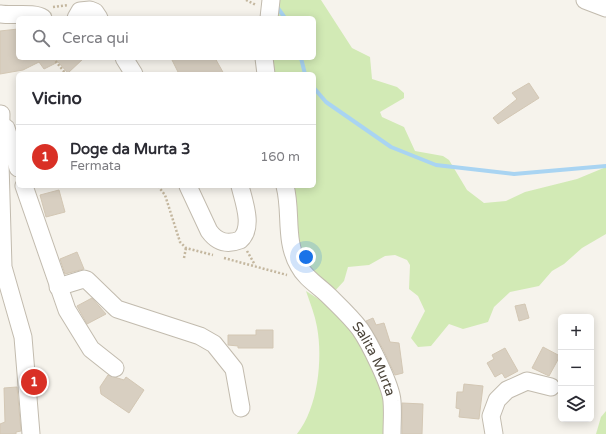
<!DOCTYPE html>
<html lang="it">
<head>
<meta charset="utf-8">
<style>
  :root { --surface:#fff; --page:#f2f2f3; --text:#2b2b33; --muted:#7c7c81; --line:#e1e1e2; --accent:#d93025 }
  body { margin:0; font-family:"Varela Round",sans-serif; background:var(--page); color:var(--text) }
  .controls { position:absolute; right:12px; bottom:12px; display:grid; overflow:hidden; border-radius:6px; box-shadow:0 2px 10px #0003 }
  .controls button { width:36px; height:36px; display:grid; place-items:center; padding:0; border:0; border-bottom:1px solid var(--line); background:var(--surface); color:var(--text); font:20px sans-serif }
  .you { position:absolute; left:306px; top:257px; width:14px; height:14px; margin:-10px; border:3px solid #fff; border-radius:50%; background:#1a73e8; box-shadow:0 0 0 6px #1a73e833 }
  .badge { display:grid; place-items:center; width:26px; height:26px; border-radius:50%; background:var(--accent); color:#fff; font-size:13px; font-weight:700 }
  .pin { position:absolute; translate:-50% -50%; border:2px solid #fff; box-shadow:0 1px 4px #0006 }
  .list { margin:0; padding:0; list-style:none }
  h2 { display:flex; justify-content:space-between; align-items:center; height:52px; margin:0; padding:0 16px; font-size:17px }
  h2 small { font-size:13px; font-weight:400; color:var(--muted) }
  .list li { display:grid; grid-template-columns:26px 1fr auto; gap:12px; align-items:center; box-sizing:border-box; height:64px; padding:0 16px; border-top:1px solid var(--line) }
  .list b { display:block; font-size:15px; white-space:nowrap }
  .list p { margin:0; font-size:13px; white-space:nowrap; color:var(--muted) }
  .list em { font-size:13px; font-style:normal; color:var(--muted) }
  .icon { flex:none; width:22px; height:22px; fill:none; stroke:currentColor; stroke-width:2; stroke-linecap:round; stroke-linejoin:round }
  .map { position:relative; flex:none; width:606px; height:434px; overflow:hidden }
  .search { position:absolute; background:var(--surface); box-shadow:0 2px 10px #0003; left:16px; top:16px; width:300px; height:44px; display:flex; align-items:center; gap:10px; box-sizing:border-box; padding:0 14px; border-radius:6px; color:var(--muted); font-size:15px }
  .panel { position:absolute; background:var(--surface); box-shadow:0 2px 10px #0003; left:16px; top:72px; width:300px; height:116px; border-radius:6px }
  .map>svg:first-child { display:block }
  .green { fill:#d2eab5 }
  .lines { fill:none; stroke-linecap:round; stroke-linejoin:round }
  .stream { stroke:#a9d4f2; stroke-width:4 }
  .building { fill:#d8cfc1; stroke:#d3c7b4 }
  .minor-casing { stroke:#c2bbae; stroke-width:19 }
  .path { stroke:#c4b79f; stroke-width:2.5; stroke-dasharray:2 2; stroke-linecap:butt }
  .minor { stroke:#fff; stroke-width:17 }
  .labels { text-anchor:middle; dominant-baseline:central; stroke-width:3.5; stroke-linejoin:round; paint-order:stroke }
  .street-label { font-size:14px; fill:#4b4439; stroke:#fff }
</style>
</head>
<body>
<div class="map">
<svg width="606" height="434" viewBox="0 0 606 434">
  <rect width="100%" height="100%" fill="#f6f3ec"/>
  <g class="green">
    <polygon points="273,0 321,0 352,48 370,57 372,79 397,87 404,93 404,98 380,112 382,117 404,127 415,151 443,156 449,160 467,190 484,203 506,201 525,192 577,179 606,167 606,234 582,248 564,264 552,271 539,286 510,292 494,307 488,322 463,329 449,324 431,346 418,347 411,338 425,311 418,296 409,289 410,265 407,260 395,255 385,256 369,265 348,267 344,281 333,293 300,259 288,186 314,186 314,74 270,74 270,58 314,58 314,18 275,18"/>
    <path d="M306,291L331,307L352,327L384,394L386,434H297C318,408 323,359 317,327C315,315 310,303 306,291Z"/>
    <polygon points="606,411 606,434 596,434 601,417"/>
  </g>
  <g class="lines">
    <g class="stream">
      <polyline points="275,4 285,18"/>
      <polyline points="301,58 305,74"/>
      <polyline points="314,88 326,102 391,147 436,165 514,174 606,166"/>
    </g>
  </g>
  <g class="building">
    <polygon points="18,29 18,58 84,58 68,73 58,62 44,69 39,62 23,70 0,74 0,31"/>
    <polygon points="171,58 215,58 224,74 179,74"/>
    <polygon points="529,83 539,98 498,124 493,118 517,99 512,93"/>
    <polygon points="59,190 65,212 46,217 40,195"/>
    <polygon points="77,252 84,269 65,274 60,259"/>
    <polygon points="92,298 106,314 87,324 77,306"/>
    <polygon points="525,304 529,318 519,321 515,306"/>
    <polygon points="373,318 376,325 384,323 390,342 399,343 403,373 395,375 383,349 366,321"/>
    <polygon points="256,330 273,330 273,348 238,348 238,346 228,345 228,335 256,335"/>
    <polygon points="543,347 560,356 549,376 532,368"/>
    <polygon points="505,348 518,371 505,378 502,373 495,377 487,363 494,359 492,355"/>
    <polygon points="108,375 124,380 126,377 144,390 129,413 101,394 100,387"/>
    <polygon points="464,384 483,386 479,419 459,417 460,409 456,408 457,392 463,392"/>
    <polygon points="17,387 21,431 16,432 16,434 0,434 0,424 5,422 4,388"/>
    <polygon points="402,403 423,404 422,434 402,434"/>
  </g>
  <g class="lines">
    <defs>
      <g id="minor">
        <polyline points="585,0 606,8"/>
        <path d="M0,14C13,16 34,12 43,18"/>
        <polyline points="76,18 80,11 90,10 95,12 99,18"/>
        <polyline points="269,18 271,0"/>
        <polyline points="124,58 134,74"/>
        <polyline points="264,58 266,74"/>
        <polyline points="1,114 0,163 3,267 23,337 31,434"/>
        <polyline points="6,128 18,168"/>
        <polyline points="24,186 67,310 91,349 115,368"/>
        <path d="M188,186L209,231C217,242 227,245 240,240C254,228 244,202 240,186"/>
        <path id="s1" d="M285,186C292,212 284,241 299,266C305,278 319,286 329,296C339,306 351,317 360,329C369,342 391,385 392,401C393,412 392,423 392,434"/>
        <polyline points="58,287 84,279 87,280 117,309 200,336 214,344 234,369 241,408"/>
        <polyline points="494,434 491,416 497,400 507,390 527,381 551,387"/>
      </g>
    </defs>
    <use href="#minor" class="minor-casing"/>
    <g class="path">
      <polyline points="246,0 256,5"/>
      <polyline points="53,7 68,5"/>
      <polyline points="53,58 66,74"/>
      <polyline points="158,186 165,195 180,242 186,248 213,255"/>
      <polyline points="247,251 255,265"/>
      <polyline points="184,258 186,248"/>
      <polyline points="224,258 287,275"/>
    </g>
    <use href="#minor" class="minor"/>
  </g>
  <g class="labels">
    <g class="street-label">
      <text stroke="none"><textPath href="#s1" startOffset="203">Salita Murta</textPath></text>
    </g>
  </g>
</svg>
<div class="controls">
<button>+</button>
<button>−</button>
<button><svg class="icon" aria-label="layers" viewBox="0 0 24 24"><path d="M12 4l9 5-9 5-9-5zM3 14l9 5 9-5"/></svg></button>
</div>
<div class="you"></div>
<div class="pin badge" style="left:34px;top:382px">1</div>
<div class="search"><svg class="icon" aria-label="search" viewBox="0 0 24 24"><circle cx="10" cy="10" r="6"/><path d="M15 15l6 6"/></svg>Cerca qui</div>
<section class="panel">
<h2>Vicino<small></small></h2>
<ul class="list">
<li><span class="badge">1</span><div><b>Doge da Murta 3</b><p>Fermata</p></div><em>160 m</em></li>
</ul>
</section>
</div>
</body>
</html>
